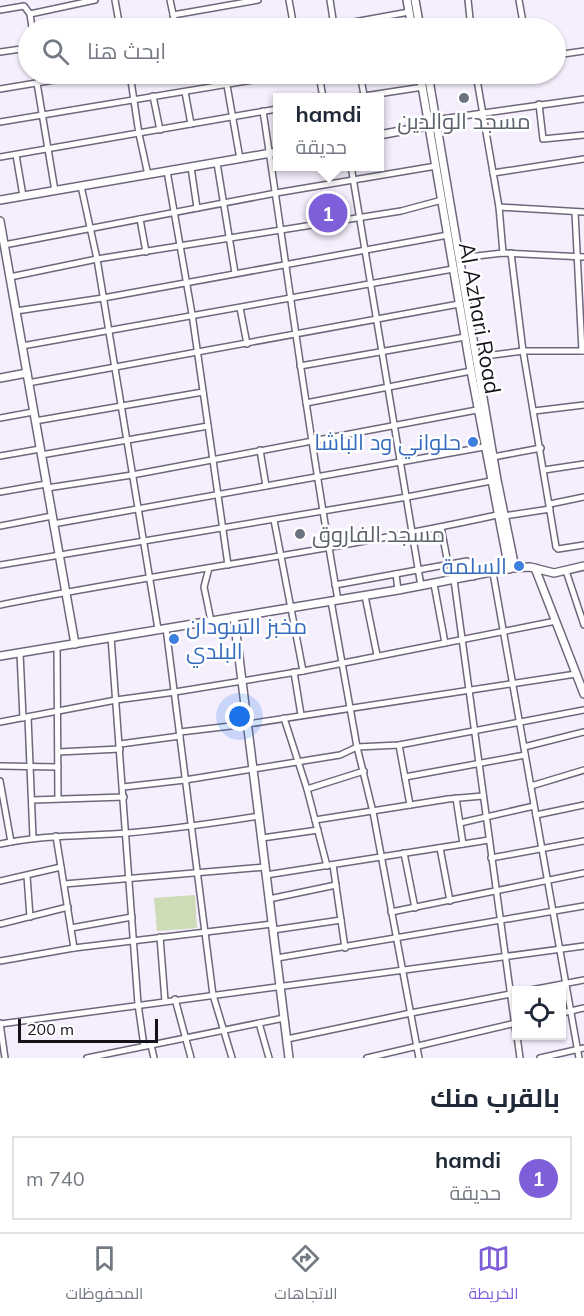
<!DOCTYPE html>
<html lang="ar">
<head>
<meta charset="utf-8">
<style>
  :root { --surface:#fff; --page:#f6f6f7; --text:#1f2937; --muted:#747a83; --line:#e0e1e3; --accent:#7f5ed9 }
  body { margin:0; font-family:Mulish,Cairo,sans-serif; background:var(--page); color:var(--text); direction:rtl }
  .controls { position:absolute; right:18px; bottom:18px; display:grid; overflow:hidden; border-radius:0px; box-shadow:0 2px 4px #0004 }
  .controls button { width:54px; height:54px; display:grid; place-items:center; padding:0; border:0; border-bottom:2px solid var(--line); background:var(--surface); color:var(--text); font:30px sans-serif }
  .scale { position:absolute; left:18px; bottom:15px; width:140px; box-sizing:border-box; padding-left:6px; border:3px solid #16121a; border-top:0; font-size:16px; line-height:21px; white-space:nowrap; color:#16121a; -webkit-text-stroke:4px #fff; paint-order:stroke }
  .you { position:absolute; left:240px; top:717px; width:21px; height:21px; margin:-15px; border:4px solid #fff; border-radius:50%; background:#1a73e8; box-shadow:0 0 0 9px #1a73e833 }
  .badge { display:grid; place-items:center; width:39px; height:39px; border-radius:50%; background:var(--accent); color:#fff; font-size:20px; font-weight:700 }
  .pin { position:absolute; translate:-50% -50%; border:3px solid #fff; box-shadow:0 2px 6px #0006 }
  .popup { position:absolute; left:273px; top:93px; width:111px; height:78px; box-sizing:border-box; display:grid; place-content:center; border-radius:0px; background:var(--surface); filter:drop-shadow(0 2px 4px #0005); font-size:20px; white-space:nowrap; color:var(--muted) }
  .popup b { font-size:22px; color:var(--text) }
  .popup::after { content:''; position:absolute; left:50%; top:100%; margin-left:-12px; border:12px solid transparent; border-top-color:var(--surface) }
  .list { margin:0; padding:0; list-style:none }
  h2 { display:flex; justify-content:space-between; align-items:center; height:78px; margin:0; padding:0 24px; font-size:26px }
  h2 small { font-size:20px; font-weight:400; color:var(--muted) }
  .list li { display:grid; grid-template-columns:39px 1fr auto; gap:18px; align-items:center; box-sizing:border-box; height:84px; margin:0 12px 12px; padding:0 12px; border:2px solid var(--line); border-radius:0px }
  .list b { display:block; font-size:22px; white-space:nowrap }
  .list p { margin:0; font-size:20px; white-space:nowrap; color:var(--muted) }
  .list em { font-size:20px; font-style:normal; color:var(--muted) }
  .icon { flex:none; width:33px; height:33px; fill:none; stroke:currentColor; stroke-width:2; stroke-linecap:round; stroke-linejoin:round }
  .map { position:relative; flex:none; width:584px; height:1058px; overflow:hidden; direction:ltr }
  .search { position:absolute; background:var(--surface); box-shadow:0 2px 4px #0004; left:18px; right:18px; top:18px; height:66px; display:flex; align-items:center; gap:15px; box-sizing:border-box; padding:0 21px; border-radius:33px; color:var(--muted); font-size:22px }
  .sheet { height:174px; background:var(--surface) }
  nav { display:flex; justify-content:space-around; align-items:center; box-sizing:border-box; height:84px; border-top:2px solid var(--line); background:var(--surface); font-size:16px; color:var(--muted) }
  nav a { display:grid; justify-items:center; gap:3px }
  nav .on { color:var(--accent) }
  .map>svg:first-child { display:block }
  .green { fill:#cddcb7 }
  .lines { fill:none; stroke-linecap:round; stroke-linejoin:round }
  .minor-casing { stroke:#70667c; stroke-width:8 }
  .tertiary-casing { stroke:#70667c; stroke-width:10 }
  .minor { stroke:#fff; stroke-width:5 }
  .tertiary { stroke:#fff; stroke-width:7 }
  .worship-dot { fill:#6b7280; stroke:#fff; stroke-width:2 }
  .shop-dot { fill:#3f7fe0; stroke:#fff; stroke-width:2 }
  .labels { text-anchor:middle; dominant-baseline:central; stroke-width:5; stroke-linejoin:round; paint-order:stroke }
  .worship-label { font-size:22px; fill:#5b616d; stroke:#fff }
  .street-label { font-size:22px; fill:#16121a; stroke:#fff }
  .shop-label { font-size:22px; fill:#366cbe; stroke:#fff; text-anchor:end }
</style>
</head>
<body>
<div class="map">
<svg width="584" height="1058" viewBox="0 0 584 1058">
  <rect width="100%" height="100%" fill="#f5eefd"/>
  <polygon class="green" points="195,895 197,928 157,931 154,898"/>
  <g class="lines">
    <defs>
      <g id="minor">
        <polyline points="115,0 120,28"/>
        <polyline points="170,0 176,28"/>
        <polyline points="289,0 294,28"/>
        <polyline points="330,0 334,26"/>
        <polyline points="468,0 471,28"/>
        <polyline points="519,0 524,28"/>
        <polyline points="0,10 24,6 30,14 95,0"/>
        <polyline points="30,14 32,28"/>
        <polyline points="173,15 258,0"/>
        <polyline points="142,28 175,22"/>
        <polyline points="321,28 409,12"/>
        <polyline points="0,52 28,48"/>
        <polyline points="556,55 584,51"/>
        <polyline points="130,74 139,134 148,175"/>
        <polyline points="225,74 240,159"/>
        <polyline points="319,74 323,98"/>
        <polyline points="360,74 364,95"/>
        <polyline points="476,74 499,207 503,253"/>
        <polyline points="37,83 55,191"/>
        <polyline points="0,89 90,74"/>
        <polyline points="185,92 191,124"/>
        <polyline points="153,96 160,130"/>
        <polyline points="351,98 423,87"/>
        <polyline points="539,104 543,139 584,135"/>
        <path d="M263,111C288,274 309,438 338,600"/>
        <polyline points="434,120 584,99"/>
        <polyline points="0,122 289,74"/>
        <polyline points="16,155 23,196"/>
        <polyline points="0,157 277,109"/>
        <polyline points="217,163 235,273"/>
        <polyline points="351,166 421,586"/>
        <polyline points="191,167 197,208"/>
        <polyline points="167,171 192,314 228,565"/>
        <polyline points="493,173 584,159"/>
        <polyline points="81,186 97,259 158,629"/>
        <polyline points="499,207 584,212"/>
        <polyline points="575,212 582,351"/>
        <polyline points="140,219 146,252"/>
        <polyline points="4,245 276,193 436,166"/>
        <polyline points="511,253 523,351 556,547 558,549 584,545"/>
        <polyline points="459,258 503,253 584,257"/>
        <polyline points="10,277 97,259 401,211 442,200"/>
        <polyline points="240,308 247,344"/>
        <polyline points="16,311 103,298 448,235"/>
        <polyline points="22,346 453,269"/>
        <polyline points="477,357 523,351 584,351"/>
        <polyline points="300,366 465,337"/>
        <polyline points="28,383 459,304"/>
        <polyline points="306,403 471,371"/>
        <polyline points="534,411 584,405"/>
        <polyline points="0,418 33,412"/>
        <polyline points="35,421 203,392"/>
        <polyline points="260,450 266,486"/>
        <polyline points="41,455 208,426"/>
        <polyline points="0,456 40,449"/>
        <polyline points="493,457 541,448"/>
        <polyline points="544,470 584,464"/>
        <polyline points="47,488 132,475 482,409"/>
        <polyline points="0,492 46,484"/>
        <polyline points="550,504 584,497"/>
        <polyline points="504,516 550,509"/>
        <polyline points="274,520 303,671"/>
        <polyline points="53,524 484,447"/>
        <polyline points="0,526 52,516"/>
        <polyline points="441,527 448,564"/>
        <polyline points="0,565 407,497 491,481"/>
        <polyline points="209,568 204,587 211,621"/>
        <polyline points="566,571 584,625"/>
        <polyline points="493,573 579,1058"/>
        <polyline points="396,574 398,590"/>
        <polyline points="454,580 516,1034"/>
        <polyline points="434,584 445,643"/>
        <polyline points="335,585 467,561 470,563 473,577"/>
        <polyline points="365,596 377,655"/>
        <polyline points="331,601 357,747 373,812 419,1058"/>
        <path d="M0,605C165,572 333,551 497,515"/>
        <polyline points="166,628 213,995 232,1058"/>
        <polyline points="111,637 138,1004 144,1046"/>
        <polyline points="57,647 58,799"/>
        <polyline points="20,653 23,718"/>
        <polyline points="294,672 301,715"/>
        <polyline points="28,717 33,838"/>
        <polyline points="284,718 307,789 327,866"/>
        <polyline points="0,722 116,700 175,692 303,671 556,621"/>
        <polyline points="180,732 248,724 576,674"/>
        <polyline points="120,744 180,736"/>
        <polyline points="399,745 410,805"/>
        <polyline points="524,747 584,732"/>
        <polyline points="58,752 120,749"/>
        <polyline points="0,766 58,767"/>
        <polyline points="405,777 525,755"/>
        <polyline points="0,781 11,842"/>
        <polyline points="531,786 584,770"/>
        <polyline points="123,787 185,780 340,755 357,747 399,745 584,710"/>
        <polyline points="307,789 364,771"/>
        <polyline points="456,798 463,844"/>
        <polyline points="32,800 124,797"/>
        <polyline points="536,815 584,805"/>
        <polyline points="315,820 448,799 483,796"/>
        <polyline points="460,823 534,806"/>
        <polyline points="56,836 74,948"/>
        <polyline points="262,838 318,830"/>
        <path d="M0,844C42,835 85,836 127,833C172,829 215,823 259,816"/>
        <polyline points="440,848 450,901"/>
        <polyline points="404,853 415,908"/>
        <polyline points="491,858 584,841"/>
        <polyline points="333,865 345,948"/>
        <polyline points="266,875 489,840"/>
        <polyline points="27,876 30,917"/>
        <polyline points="0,881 61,867"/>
        <polyline points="64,884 265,867"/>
        <polyline points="269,899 336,885"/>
        <polyline points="391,912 584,873"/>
        <polyline points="0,924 68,907"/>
        <polyline points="71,928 132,917"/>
        <polyline points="273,930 341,920"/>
        <polyline points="160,937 165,1001"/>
        <polyline points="277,958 584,906"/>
        <polyline points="0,961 74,948 272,924"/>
        <polyline points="531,990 584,980"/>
        <polyline points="175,999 191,1058"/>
        <polyline points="562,1013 584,1008"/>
        <polyline points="0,1023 5,1058"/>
        <polyline points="259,1023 269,1058"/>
        <polyline points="0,1024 584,946"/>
        <polyline points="517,1036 520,1058"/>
        <polyline points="287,1039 411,1013 516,993"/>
        <polyline points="151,1045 154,1058"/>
        <polyline points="87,1058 284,1018"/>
        <polyline points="367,1058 516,1023"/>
        <polyline points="540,1058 584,1048"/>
      </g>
      <g id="tertiary">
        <polyline points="407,0 412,28"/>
        <polyline points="415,0 420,28"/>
        <polyline points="420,74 471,371 509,569"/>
        <polyline points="428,74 497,480 515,568"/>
        <polyline points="379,135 433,125"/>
        <polyline points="0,200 277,152"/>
        <polyline points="0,221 75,644"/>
        <polyline points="0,378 27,373"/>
        <polyline points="535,568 584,694"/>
        <polyline points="234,617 289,1058"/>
        <polyline points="0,656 398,590 512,568 530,567 554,573 584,566"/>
      </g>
    </defs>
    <use href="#minor" class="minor-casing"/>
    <use href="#tertiary" class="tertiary-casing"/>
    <use href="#minor" class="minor"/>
    <use href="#tertiary" class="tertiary"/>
  </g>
  <g class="worship-dot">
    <circle cx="464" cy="98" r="6"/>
    <circle cx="300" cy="534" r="6"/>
  </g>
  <g class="shop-dot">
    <circle cx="473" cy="442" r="6"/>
    <circle cx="519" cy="566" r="6"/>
    <circle cx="174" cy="639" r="6"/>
  </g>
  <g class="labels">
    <g class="worship-label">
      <text x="464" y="121">مسجد الوالدين</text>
      <text x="312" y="534" text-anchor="start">مسجد الفاروق</text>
    </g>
    <g class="street-label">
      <text transform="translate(480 318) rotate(80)">Al Azhari Road</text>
    </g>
    <g class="shop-label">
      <text x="461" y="442">حلواني ود الباشا</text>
      <text x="507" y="566">السلمة</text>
      <text x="186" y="626" text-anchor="start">مخبز السودان<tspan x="186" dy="25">البلدي</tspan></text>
    </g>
  </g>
</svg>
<div class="controls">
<button><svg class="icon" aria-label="locate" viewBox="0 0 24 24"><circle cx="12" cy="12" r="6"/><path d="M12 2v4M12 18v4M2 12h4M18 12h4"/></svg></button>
</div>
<div class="scale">200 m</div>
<div class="you"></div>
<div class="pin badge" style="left:328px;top:213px">1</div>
<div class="popup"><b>hamdi</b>حديقة</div>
<div class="search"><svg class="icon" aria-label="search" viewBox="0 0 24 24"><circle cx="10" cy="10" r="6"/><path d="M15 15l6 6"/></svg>ابحث هنا</div>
</div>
<section class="sheet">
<h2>بالقرب منك<small></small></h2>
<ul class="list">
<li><span class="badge">1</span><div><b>hamdi</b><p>حديقة</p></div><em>740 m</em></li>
</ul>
</section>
<nav>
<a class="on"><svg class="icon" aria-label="map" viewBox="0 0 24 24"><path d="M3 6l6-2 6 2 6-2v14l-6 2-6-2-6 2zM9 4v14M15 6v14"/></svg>الخريطة</a>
<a><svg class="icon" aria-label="directions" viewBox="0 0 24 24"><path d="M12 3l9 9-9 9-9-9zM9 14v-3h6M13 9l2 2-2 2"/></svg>الاتجاهات</a>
<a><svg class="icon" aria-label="saved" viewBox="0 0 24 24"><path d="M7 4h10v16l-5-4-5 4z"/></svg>المحفوظات</a>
</nav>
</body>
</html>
